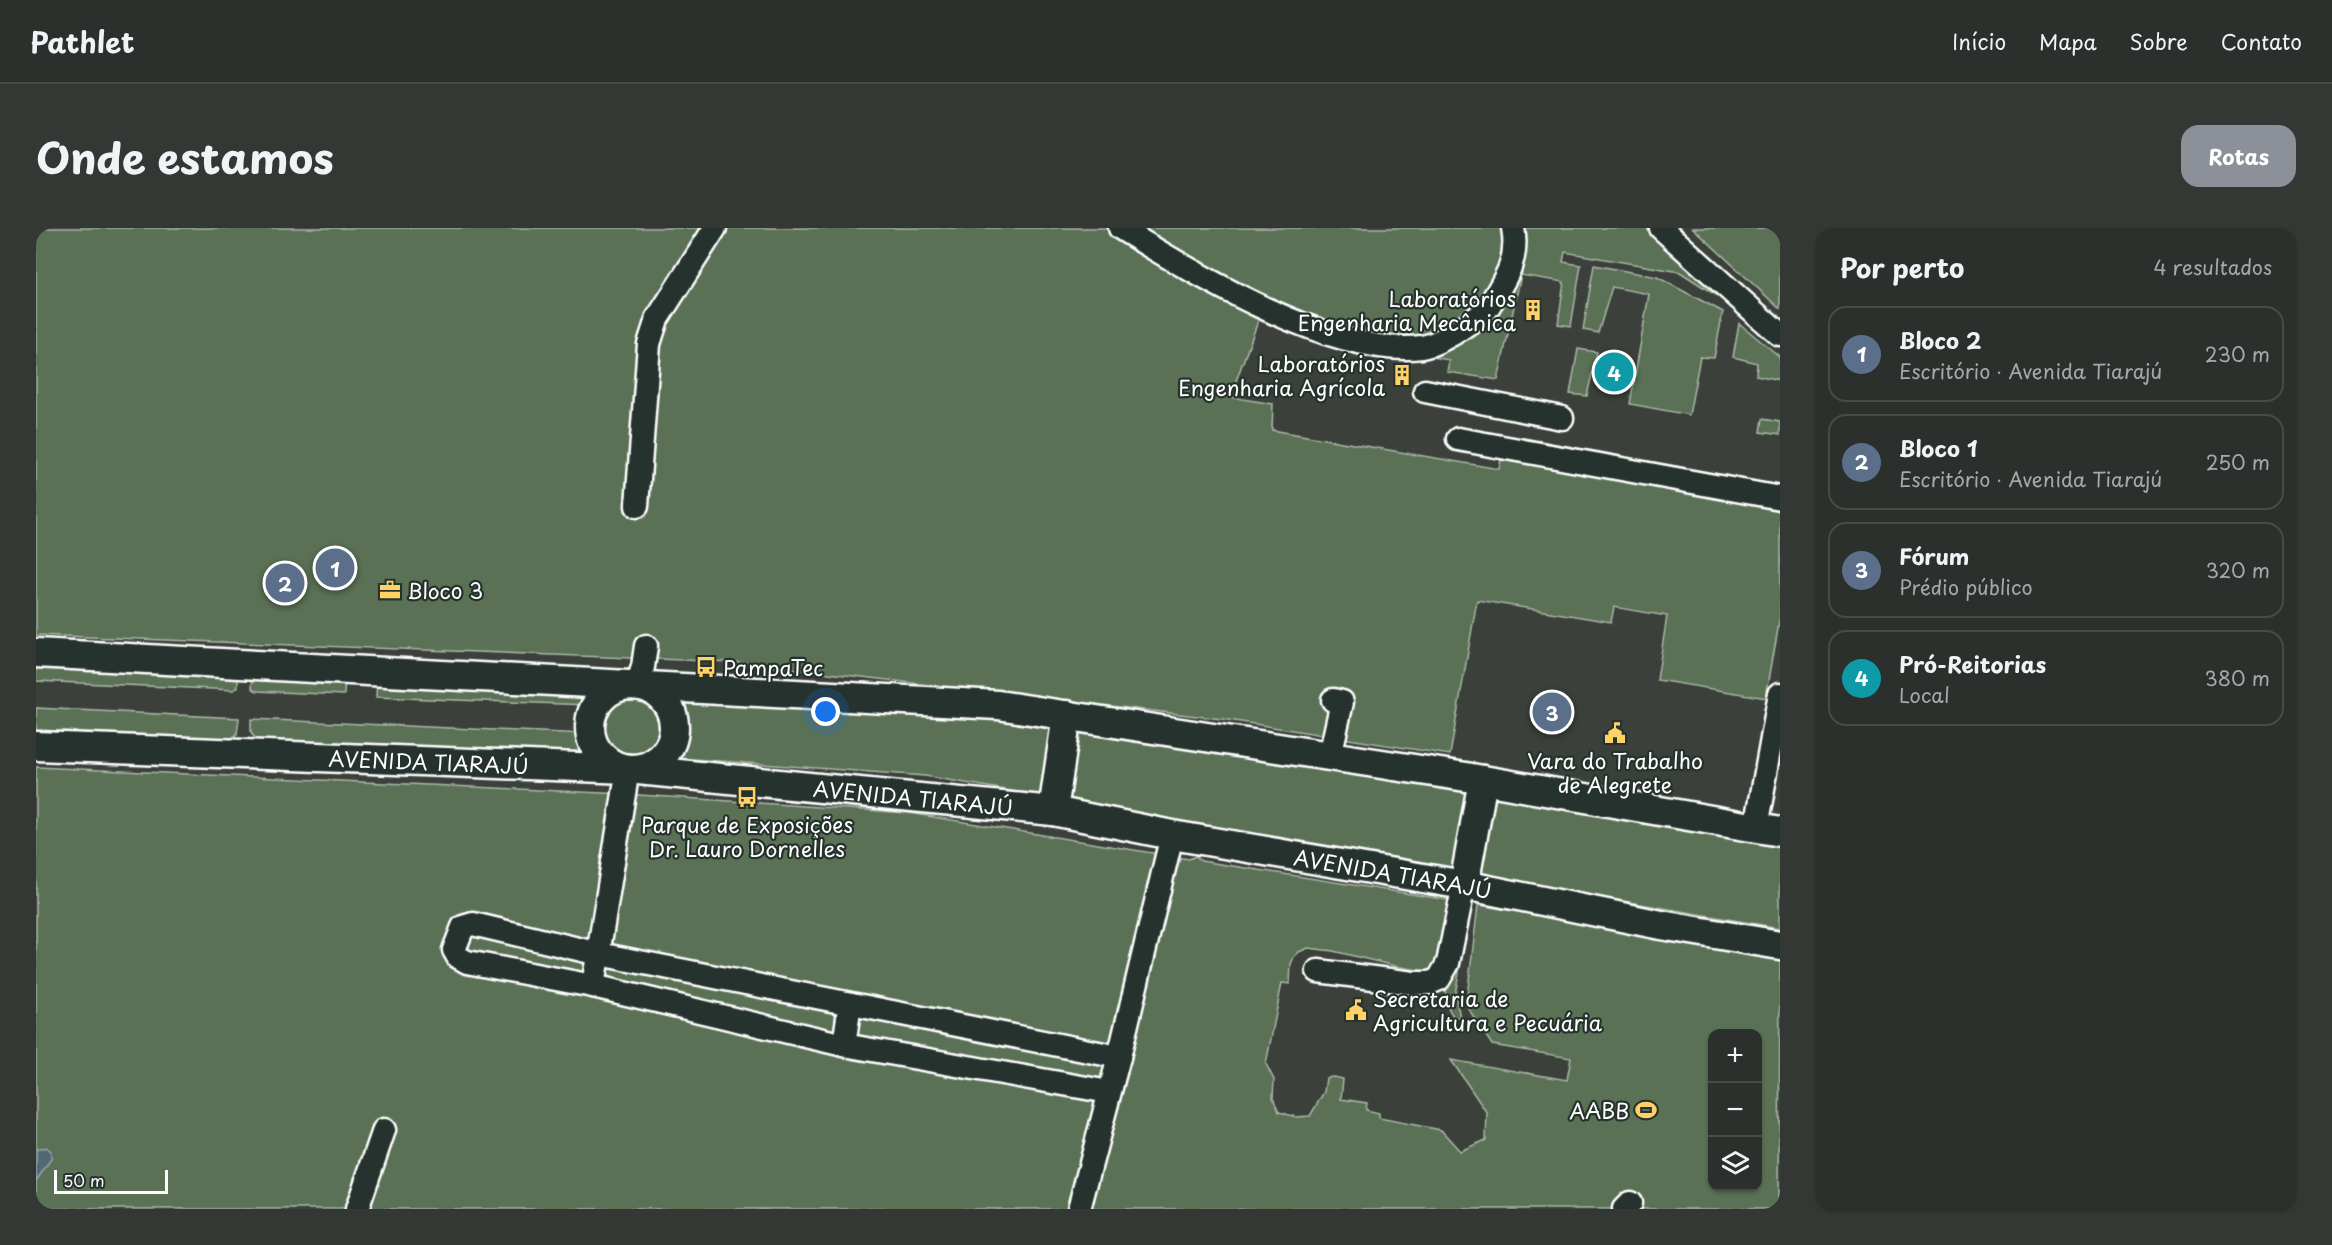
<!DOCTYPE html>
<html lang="pt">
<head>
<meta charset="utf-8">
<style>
  :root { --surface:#2c302c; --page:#343834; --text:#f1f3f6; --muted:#a6a9a9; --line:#484b48; --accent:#8c9099 }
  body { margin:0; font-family:"Playpen Sans",sans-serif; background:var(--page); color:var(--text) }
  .controls { position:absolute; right:18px; bottom:18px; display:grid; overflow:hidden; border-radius:12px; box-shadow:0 2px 4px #0004 }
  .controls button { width:54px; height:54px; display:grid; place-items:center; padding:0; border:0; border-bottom:2px solid var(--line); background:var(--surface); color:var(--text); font:30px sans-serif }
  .scale { position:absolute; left:18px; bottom:15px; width:114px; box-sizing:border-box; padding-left:6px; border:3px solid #fff; border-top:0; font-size:16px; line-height:21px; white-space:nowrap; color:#fff; -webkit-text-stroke:4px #26332d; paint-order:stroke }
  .you { position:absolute; left:790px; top:484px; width:21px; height:21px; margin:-15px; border:4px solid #fff; border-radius:50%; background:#1a73e8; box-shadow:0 0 0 9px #1a73e833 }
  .badge { display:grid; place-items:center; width:39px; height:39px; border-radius:50%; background:var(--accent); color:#fff; font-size:20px; font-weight:700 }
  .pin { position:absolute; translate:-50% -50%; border:3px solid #fff; box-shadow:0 2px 6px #0006 }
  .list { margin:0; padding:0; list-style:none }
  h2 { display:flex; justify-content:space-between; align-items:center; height:78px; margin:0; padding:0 24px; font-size:26px }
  h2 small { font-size:20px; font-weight:400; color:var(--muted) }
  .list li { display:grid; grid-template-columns:39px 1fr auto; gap:18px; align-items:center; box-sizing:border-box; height:96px; margin:0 12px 12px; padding:0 12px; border:2px solid var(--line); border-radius:18px }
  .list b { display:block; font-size:22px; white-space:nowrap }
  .list p { margin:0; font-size:20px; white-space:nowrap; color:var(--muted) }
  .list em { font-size:20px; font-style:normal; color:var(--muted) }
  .icon { flex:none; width:33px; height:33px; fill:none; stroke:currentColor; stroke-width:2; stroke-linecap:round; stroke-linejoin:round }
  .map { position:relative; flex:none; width:1744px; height:981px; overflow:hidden; border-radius:18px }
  header { display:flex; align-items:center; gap:36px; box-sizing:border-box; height:84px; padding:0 30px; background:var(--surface); border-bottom:2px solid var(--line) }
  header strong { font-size:28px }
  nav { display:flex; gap:33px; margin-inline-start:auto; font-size:21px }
  .intro { display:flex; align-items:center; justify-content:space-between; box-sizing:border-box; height:144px; padding:0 36px }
  h1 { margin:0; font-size:42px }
  .button { padding:15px 27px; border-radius:18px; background:var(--accent); color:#fff; font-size:21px; font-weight:700 }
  main { display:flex; gap:36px; padding:0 36px }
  aside { flex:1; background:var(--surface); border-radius:18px; box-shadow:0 2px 4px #0004 }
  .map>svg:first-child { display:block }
  .green { fill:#5a7156; stroke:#acb8aa; stroke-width:1.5; fill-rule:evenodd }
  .water { fill:#506974; stroke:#96a5ac; stroke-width:1.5 }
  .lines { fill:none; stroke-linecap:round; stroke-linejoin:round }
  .minor-casing { stroke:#fff; stroke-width:27 }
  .major-casing { stroke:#fff; stroke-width:33 }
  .minor { stroke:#26332d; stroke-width:22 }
  .major { stroke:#26332d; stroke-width:28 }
  .labels { text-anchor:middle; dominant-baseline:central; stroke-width:4.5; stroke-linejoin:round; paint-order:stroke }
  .poi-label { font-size:21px; fill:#fff; stroke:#26332d; text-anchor:end }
  .street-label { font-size:21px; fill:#fff; stroke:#26332d }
</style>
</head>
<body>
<header>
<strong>Pathlet</strong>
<nav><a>Início</a><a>Mapa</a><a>Sobre</a><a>Contato</a></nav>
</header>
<div class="intro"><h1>Onde estamos</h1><a class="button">Rotas</a></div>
<main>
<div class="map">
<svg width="1744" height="981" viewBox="0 0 1744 981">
  <rect width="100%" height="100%" fill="#3b403a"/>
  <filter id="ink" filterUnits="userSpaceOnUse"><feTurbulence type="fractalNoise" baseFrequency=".0167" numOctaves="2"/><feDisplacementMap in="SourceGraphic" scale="12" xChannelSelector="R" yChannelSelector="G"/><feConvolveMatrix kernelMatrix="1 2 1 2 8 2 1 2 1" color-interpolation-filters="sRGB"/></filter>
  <g filter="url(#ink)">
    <g class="green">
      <polygon points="0,0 1468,0 1472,27 1445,78 1393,107 1325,106 1231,69 1194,169 1237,176 1236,202 1463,241 1465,232 1744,278 1744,388 1730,470 1621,452 1631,388 1578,379 1575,394 1441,372 1414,527 1186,491 698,434 0,407"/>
      <polygon points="1479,0 1617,0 1720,93 1644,44 1529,24 1527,34 1545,37 1535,98 1522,96 1528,54 1485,47 1462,152 1411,144 1413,132 1379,126 1456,84"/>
      <polygon points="1657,0 1744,0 1744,81"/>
      <polygon points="1558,37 1621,49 1687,84 1678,130 1664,129 1653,187 1594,176 1613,66 1576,59 1562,105 1547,102"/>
      <polygon points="1703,95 1744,129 1744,153 1720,148 1721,135 1697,129"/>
      <polygon points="1542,121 1561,124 1551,168 1534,166"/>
      <polygon points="1726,191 1744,194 1744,207 1724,204"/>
      <polygon points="0,431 202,446 202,459 198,462 0,453"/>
      <polygon points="217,445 309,447 308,467 221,463 216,460"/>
      <polygon points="341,448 569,460 553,477 340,469"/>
      <path d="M632,463L1020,492L1010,569L889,548L629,529C648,504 649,490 632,463Z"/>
      <circle cx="597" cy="499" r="30"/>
      <polygon points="0,480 203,490 201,506 194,511 0,502"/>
      <polygon points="215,491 550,506 560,527 220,512 215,504"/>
      <polygon points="1040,499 1436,560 1421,643 1030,577"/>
      <path d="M0,539L588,566L873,585L1153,631L1160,628L1165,633L1419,673L1403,735L1394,744L1359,738L1297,723L1272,720L1263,724L1258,729L1255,736L1254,756L1246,755L1230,836L1238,852L1237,870L1243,884L1260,889L1274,888L1288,864L1290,850L1298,849L1307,851L1305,871L1331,875L1330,882L1343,885V890L1405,902L1424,923L1450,912L1451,885L1415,832L1531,852L1535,830L1456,817L1430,777L1442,677L1744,728L1743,981H0ZM1676,806H1722V958H1676Z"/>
      <polygon points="1458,568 1744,614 1744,700 1448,649 1443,641"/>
      <path d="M1430,707L1419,766L1424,789H1418C1399,767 1416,731 1425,709Z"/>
    </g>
    <polygon class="water" points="10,919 15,923 15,931 0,953 0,922"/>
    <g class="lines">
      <defs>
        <g id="minor">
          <path d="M1084,0C1158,46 1298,130 1386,119C1398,117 1416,107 1427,99C1437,92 1448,87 1454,76C1470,50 1483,31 1477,0"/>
          <polyline points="1625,0 1744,107"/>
          <polyline points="1389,163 1526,190"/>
          <polyline points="1422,211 1744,270"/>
          <polyline points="601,278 613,116 621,91 679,0"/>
          <polyline points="601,457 607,439 610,418"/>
          <polyline points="1294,528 1306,474 1297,472"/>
          <polyline points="1720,600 1744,466"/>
          <polyline points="1282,743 1377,755 1394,755 1403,751 1412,735 1428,657"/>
          <polyline points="557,758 592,541"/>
          <polyline points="808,817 814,776"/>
          <polyline points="1073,864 808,817 557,758 431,734 422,729 418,722 427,699 437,696 563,726 1083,829"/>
          <polyline points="321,981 348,902"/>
          <polyline points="1043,981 1083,829 1136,607"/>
          <polyline points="1588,981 1594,975"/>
        </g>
        <g id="major">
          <polyline points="0,425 962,477 1430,549 1744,604"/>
          <circle cx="596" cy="499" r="42"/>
          <path id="s1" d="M0,518L592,541L1017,583L1136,607L1428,657L1625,697L1744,717"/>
          <polyline points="1017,583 1031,487"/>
          <polyline points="1428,657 1447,552"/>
        </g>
      </defs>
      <use href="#minor" class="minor-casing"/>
      <use href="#major" class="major-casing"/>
      <use href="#minor" class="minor"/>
      <use href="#major" class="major"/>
    </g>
  </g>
  <defs>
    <symbol id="building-bare" viewBox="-9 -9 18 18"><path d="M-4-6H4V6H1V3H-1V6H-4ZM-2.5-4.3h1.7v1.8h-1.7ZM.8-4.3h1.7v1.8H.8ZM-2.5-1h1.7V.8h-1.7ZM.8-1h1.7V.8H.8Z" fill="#ffd166" stroke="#26332d" stroke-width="2.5" paint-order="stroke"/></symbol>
    <symbol id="office-bare" viewBox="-9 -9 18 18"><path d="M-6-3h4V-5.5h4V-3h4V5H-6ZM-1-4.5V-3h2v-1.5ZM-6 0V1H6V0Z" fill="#ffd166" stroke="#26332d" stroke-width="2.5" paint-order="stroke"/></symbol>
    <symbol id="bus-bare" viewBox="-9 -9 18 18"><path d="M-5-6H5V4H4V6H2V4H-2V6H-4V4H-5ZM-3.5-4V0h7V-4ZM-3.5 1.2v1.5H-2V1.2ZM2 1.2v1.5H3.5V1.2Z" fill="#ffd166" stroke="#26332d" stroke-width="2.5" paint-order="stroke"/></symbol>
    <symbol id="civic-bare" viewBox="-9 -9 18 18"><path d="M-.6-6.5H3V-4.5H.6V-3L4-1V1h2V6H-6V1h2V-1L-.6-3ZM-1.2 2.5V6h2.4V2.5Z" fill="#ffd166" stroke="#26332d" stroke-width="2.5" paint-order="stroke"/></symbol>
    <symbol id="stadium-bare" viewBox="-9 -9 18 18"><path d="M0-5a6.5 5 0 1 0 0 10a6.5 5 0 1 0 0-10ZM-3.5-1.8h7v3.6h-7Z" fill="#ffd166" stroke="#26332d" stroke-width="2.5" paint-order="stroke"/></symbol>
  </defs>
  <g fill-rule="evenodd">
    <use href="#building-bare" x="1482" y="67" width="30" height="30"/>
    <use href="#building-bare" x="1351" y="132" width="30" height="30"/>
    <use href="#office-bare" x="339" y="347" width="30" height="30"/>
    <use href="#bus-bare" x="655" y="424" width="30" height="30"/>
    <use href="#civic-bare" x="1564" y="490" width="30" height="30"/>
    <use href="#bus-bare" x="696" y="554" width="30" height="30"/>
    <use href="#civic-bare" x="1305" y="767" width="30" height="30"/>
    <use href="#stadium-bare" x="1595" y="867" width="30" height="30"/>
  </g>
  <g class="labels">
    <g class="poi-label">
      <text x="1480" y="70">Laboratórios<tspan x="1480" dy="24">Engenharia Mecânica</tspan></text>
      <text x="1349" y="135">Laboratórios<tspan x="1349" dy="24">Engenharia Agrícola</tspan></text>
      <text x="371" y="362" text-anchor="start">Bloco 3</text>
      <text x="687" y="439" text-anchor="start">PampaTec</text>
      <text x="1579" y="532" text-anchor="middle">Vara do Trabalho<tspan x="1579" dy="24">de Alegrete</tspan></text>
      <text x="711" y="596" text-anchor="middle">Parque de Exposições<tspan x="711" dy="24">Dr. Lauro Dornelles</tspan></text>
      <text x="1337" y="770" text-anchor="start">Secretaria de<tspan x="1337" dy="24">Agricultura e Pecuária</tspan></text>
      <text x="1593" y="882">AABB</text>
    </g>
    <g class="street-label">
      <text stroke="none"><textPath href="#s1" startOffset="393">AVENIDA TIARAJÚ</textPath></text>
      <text stroke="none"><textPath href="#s1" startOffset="879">AVENIDA TIARAJÚ</textPath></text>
      <text stroke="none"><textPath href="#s1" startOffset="1365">AVENIDA TIARAJÚ</textPath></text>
    </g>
  </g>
</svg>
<div class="controls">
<button>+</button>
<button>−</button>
<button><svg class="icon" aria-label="layers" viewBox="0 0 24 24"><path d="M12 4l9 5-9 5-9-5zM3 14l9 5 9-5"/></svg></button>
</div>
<div class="scale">50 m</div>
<div class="you"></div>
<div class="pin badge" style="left:299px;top:340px;background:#5c6f8a">1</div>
<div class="pin badge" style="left:249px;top:355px;background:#5c6f8a">2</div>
<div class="pin badge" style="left:1516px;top:484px;background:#5c6f8a">3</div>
<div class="pin badge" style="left:1578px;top:144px;background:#0f9aa8">4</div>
</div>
<aside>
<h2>Por perto<small>4 resultados</small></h2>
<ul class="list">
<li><span class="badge" style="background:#5c6f8a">1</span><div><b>Bloco 2</b><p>Escritório · Avenida Tiarajú</p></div><em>230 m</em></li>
<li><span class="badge" style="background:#5c6f8a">2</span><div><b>Bloco 1</b><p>Escritório · Avenida Tiarajú</p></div><em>250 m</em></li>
<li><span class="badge" style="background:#5c6f8a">3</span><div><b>Fórum</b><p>Prédio público</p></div><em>320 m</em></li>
<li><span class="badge" style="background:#0f9aa8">4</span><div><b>Pró-Reitorias</b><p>Local</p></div><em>380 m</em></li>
</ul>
</aside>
</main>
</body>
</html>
